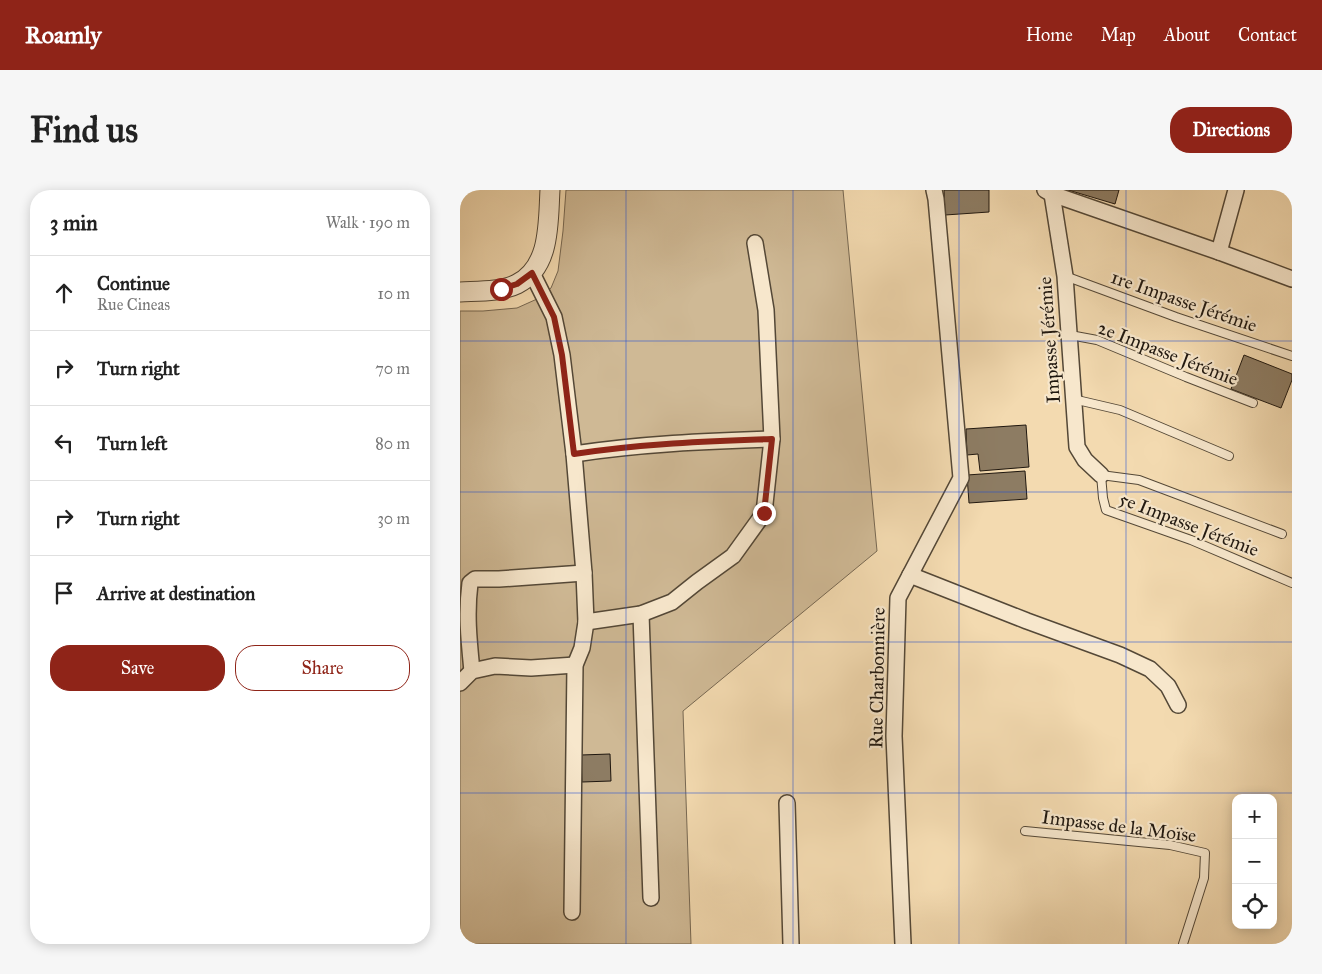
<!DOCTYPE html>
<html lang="en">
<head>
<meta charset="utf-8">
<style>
  :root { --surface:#fff; --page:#f6f6f6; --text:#222; --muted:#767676; --line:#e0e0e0; --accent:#8f2418 }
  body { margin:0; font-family:"IM FELL Great Primer",serif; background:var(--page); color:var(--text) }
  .controls { position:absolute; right:15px; bottom:15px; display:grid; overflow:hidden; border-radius:10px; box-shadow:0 2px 12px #0003 }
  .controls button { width:45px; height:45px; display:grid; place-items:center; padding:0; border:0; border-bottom:1px solid var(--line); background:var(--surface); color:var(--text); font:25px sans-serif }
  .stop { position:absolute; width:15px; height:15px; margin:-11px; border:4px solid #8f2418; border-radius:50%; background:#fff }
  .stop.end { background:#8f2418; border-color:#fff; box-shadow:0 1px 5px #0008 }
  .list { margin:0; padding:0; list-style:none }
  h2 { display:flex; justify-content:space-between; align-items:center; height:65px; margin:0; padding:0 20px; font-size:21px }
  h2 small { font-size:16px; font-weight:400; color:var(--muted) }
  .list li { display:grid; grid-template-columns:32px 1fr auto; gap:15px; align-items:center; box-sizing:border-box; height:75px; padding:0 20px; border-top:1px solid var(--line) }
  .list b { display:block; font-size:19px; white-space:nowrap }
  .list p { margin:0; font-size:16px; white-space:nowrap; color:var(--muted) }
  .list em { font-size:16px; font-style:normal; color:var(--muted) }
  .actions { display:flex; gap:10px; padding:15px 20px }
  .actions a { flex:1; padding:11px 0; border:1px solid var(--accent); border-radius:20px; text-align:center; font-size:18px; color:var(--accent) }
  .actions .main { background:var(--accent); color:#fff }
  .icon { flex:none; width:28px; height:28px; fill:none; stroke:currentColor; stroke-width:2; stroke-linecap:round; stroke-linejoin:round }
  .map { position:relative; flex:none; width:832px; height:754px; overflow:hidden; border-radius:20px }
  header { display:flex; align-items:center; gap:30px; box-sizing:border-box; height:70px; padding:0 25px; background:var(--accent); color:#fff }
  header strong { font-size:24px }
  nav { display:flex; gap:28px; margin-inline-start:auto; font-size:18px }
  .intro { display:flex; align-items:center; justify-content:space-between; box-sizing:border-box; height:120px; padding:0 30px }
  h1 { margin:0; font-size:35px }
  .button { padding:12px 22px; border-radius:20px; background:var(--accent); color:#fff; font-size:18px; font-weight:700 }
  main { display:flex; gap:30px; padding:0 30px }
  aside { flex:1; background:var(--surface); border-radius:20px; box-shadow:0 2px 12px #0003 }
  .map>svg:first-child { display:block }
  .green { fill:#cfb995; stroke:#776852 }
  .building { fill:#8d7c63; stroke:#1f170f }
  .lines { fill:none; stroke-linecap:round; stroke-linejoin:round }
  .service-casing { stroke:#544837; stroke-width:10 }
  .minor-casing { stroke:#544837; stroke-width:18 }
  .tertiary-casing { stroke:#544837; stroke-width:21 }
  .service { stroke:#f7e7cc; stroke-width:8 }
  .minor { stroke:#f7e7cc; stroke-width:15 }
  .tertiary { stroke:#f7e7cc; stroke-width:19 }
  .route { stroke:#8f2418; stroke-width:6 }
  .grid { fill:none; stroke:#1d4ed8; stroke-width:1; stroke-opacity:0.55 }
  .labels { text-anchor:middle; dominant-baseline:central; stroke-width:4.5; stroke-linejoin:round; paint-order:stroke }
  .street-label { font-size:19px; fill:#1f170f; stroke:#f7e7cc }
</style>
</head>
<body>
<header>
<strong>Roamly</strong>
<nav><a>Home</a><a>Map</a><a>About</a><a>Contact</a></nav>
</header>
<div class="intro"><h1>Find us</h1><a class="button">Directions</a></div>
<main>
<aside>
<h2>3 min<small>Walk · 190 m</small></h2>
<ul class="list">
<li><svg class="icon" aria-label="ahead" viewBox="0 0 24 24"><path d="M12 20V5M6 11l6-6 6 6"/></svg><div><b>Continue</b><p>Rue Cineas</p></div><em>10 m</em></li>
<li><svg class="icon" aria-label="right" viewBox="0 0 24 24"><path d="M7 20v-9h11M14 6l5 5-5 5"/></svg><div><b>Turn right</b></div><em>70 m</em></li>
<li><svg class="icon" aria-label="left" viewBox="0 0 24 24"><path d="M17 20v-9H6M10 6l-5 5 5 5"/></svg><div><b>Turn left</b></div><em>80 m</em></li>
<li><svg class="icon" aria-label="right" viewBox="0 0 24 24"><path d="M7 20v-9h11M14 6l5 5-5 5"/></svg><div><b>Turn right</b></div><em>30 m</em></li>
<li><svg class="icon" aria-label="arrive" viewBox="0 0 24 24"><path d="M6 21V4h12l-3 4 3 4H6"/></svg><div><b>Arrive at destination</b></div></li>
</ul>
<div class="actions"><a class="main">Save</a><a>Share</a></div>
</aside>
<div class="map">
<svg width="832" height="754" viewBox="0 0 832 754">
  <rect width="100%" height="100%" fill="#f3dab0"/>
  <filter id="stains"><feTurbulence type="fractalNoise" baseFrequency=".004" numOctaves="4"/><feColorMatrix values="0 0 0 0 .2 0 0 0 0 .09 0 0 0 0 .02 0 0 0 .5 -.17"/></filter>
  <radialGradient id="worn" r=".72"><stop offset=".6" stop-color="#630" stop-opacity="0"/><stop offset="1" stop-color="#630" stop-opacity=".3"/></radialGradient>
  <polygon class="green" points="106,0 383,0 417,361 223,521 231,754 0,754 0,121 23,121 57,118 77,109 91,98 98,81 103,41"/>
  <g class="building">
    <polygon points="484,0 529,0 529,22 485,25"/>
    <polygon points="608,0 659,0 655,14"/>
    <polygon points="784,165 832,184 832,190 821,218 771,199"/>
    <polygon points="566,235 569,277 520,281 518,264 507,265 506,239"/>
    <polygon points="565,281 567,309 509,313 507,285"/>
    <polygon points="150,564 151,591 122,592 121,565"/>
  </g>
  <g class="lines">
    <defs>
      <g id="service">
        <polyline points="605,86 716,127 832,166"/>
        <polyline points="610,145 637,150 726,187 793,213"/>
        <polyline points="613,209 660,220 769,266"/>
        <polyline points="822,344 679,290 641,285 643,308 646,320 731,350 832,393"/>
        <polyline points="565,641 710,655 745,663 744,688 723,754"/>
      </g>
      <g id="minor">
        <polyline points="585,0 592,4 759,62 832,89"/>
        <polyline points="592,4 605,86 617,257 625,270 641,285"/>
        <polyline points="759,62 776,0"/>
        <polyline points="72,83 94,127 102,165 114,264 124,383 126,432 122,458 115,475 112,722"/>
        <path d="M114,264C180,254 246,251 312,249"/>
        <polyline points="450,385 567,431 660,465 690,479 708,496 718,515"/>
        <polyline points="181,424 191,708"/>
        <polyline points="126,432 181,424 212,412 237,392 273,366 304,323 312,249 306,120 295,53"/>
        <path d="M12,481C9,451 6,424 10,393L15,389H39L124,383"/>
        <polyline points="0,493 12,481 35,476 71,478 115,475"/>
        <polyline points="327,613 331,754"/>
        <polyline points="443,754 434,546 438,408 501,288 476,9 474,0"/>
      </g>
      <path id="tertiary" d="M0,102C18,101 41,102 57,94C91,77 88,32 90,0"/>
    </defs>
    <use href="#service" class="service-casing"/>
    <use href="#minor" class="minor-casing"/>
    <use href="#tertiary" class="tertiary-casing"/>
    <use href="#service" class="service"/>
    <use href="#minor" class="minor"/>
    <use href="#tertiary" class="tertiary"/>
  </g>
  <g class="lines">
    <path class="route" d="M41,99L57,94L72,83L94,127L102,165L114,264C180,254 246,251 312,249L304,323"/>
  </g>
  <path class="grid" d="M166,0V754M333,0V754M499,0V754M666,0V754M0,151H832M0,302H832M0,452H832M0,603H832"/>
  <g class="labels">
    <g class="street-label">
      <text transform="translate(724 111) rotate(19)">1re Impasse Jérémie</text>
      <text transform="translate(589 150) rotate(-94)">Impasse Jérémie</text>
      <text transform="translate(708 163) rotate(21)">2e Impasse Jérémie</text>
      <text transform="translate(729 334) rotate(21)">5e Impasse Jérémie</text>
      <text transform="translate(417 488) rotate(-89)">Rue Charbonnière</text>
      <text transform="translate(659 636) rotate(7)">Impasse de la Moïse</text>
    </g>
  </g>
  <rect width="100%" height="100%" filter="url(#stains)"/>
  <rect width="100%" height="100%" fill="url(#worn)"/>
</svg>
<div class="controls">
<button>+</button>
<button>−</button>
<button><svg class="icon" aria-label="locate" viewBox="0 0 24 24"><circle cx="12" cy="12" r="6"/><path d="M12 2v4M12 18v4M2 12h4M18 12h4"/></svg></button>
</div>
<div class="stop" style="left:41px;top:99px"></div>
<div class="stop end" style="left:304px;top:323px"></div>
</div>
</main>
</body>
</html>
